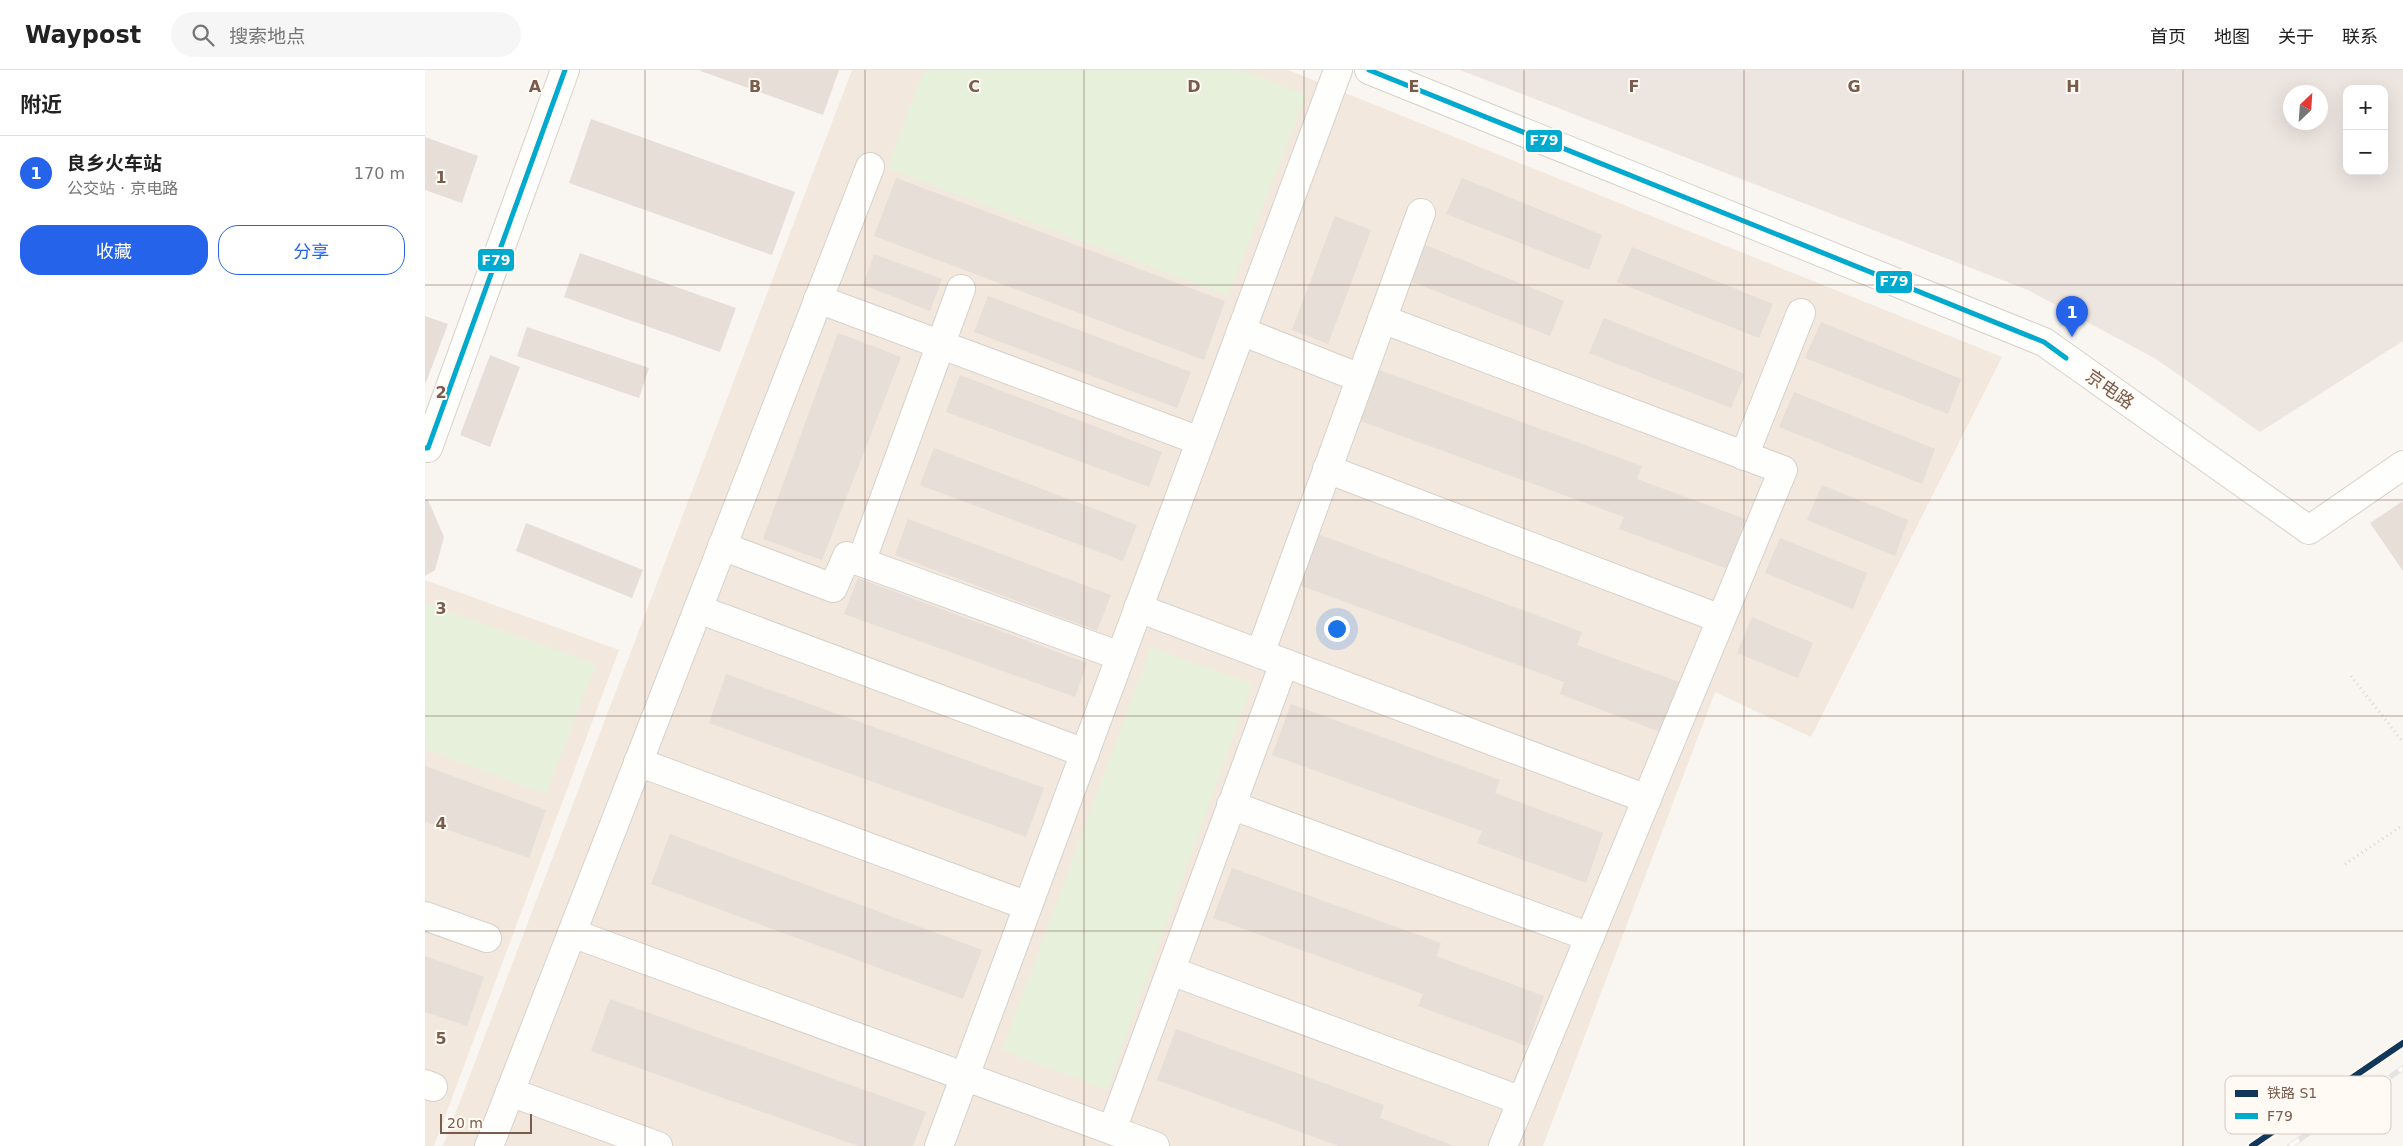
<!DOCTYPE html>
<html lang="zh">
<head>
<meta charset="utf-8">
<style>
  :root { --surface:#fff; --page:#f6f6f6; --text:#222; --muted:#767676; --line:#e0e0e0; --accent:#2563eb }
  body { margin:0; font-family:"DejaVu Sans","Noto Sans SC",sans-serif; background:var(--page); color:var(--text) }
  .controls { position:absolute; right:15px; top:15px; display:grid; overflow:hidden; border-radius:10px; box-shadow:0 5px 20px #0002 }
  .controls button { width:45px; height:45px; display:grid; place-items:center; padding:0; border:0; border-bottom:1px solid var(--line); background:var(--surface); color:var(--text); font:25px sans-serif }
  .compass { position:absolute; left:1858px; top:15px; width:45px; height:45px; border-radius:50%; background:var(--surface); box-shadow:0 5px 20px #0002; rotate:25deg }
  .scale { position:absolute; left:15px; bottom:12px; width:92px; box-sizing:border-box; padding-left:5px; border:2px solid #7a5c4d; border-top:0; font-size:14px; line-height:18px; white-space:nowrap; color:#7a5c4d; -webkit-text-stroke:4px #fffaf3; paint-order:stroke }
  .you { position:absolute; left:911px; top:558px; width:18px; height:18px; margin:-12px; border:4px solid #fff; border-radius:50%; background:#1a73e8; box-shadow:0 0 0 8px #1a73e833 }
  .badge { display:grid; place-items:center; width:32px; height:32px; border-radius:50%; background:var(--accent); color:#fff; font-size:16px; font-weight:700 }
  .pin { position:absolute; translate:-50% -41px; filter:drop-shadow(0 1px 2px #0008) }
  .pin::after { content:''; position:absolute; top:26px; width:18px; height:15px; background:inherit; clip-path:polygon(0 0,100% 0,50% 100%) }
  .list { margin:0; padding:0; list-style:none }
  h2 { display:flex; justify-content:space-between; align-items:center; height:65px; margin:0; padding:0 20px; font-size:21px }
  h2 small { font-size:16px; font-weight:400; color:var(--muted) }
  .list li { display:grid; grid-template-columns:32px 1fr auto; gap:15px; align-items:center; box-sizing:border-box; height:75px; padding:0 20px; border-top:1px solid var(--line) }
  .list b { display:block; font-size:19px; white-space:nowrap }
  .list p { margin:0; font-size:16px; white-space:nowrap; color:var(--muted) }
  .list em { font-size:16px; font-style:normal; color:var(--muted) }
  .actions { display:flex; gap:10px; padding:15px 20px }
  .actions a { flex:1; padding:11px 0; border:1px solid var(--accent); border-radius:20px; text-align:center; font-size:18px; color:var(--accent) }
  .actions .main { background:var(--accent); color:#fff }
  .icon { flex:none; width:28px; height:28px; fill:none; stroke:currentColor; stroke-width:2; stroke-linecap:round; stroke-linejoin:round }
  .map { position:relative; flex:none; width:1978px; height:1076px; overflow:hidden }
  header { display:flex; align-items:center; gap:30px; box-sizing:border-box; height:70px; padding:0 25px; background:var(--surface); border-bottom:1px solid var(--line) }
  header strong { font-size:24px }
  nav { display:flex; gap:28px; margin-inline-start:auto; font-size:18px }
  .search { width:350px; height:45px; background:var(--page); display:flex; align-items:center; gap:12px; box-sizing:border-box; padding:0 18px; border-radius:28px; color:var(--muted); font-size:19px }
  main { display:flex }
  aside { flex:1; background:var(--surface) }
  .map>svg:first-child { display:block }
  .residential { fill:#f2e8de }
  .industrial { fill:#ede5e0; fill-rule:evenodd }
  .green { fill:#e7f0db }
  .building { fill:#e6ded7 }
  .lines { fill:none; stroke-linecap:round; stroke-linejoin:round }
  .street-casing { stroke:#d7d1cb; stroke-width:30 }
  .path { stroke:#dcd5d0; stroke-width:3; stroke-dasharray:1 4; stroke-linecap:butt }
  .street { stroke:#fefefd; stroke-width:28 }
  .rail-casing { stroke:#e6e3e7; stroke-width:5.5 }
  .rail { stroke:#fffaf3; stroke-width:4; stroke-dasharray:11; stroke-linecap:butt }
  .bus-1-casing { stroke:#fffaf3; stroke-width:9 }
  .bus-1 { stroke:#00a9ce; stroke-width:5 }
  .rail-1-casing { stroke:#fffaf3; stroke-width:10 }
  .rail-1 { stroke:#11385b; stroke-width:6 }
  .grid { fill:none; stroke:#7a5c4d; stroke-width:1; stroke-opacity:0.55 }
  .labels { text-anchor:middle; dominant-baseline:central; stroke-width:4; stroke-linejoin:round; paint-order:stroke }
  .street-label { font-size:18px; fill:#7a5c4d; stroke:#fffaf3 }
  .key { fill:#fffaf3; stroke:#d7cbc1; stroke-width:1 }
  .key-label { font-size:14px; fill:#7a5c4d }
  .grid-label { font-size:16px; text-anchor:middle; font-weight:bold; fill:#7a5c4d; stroke:#fffaf3; stroke-width:4; stroke-linejoin:round; paint-order:stroke }
  .line-badge { stroke:#fffaf3; stroke-width:2 }
  .badge-label { font-size:14px; text-anchor:middle; font-weight:bold; fill:#fff }
</style>
</head>
<body>
<header>
<strong>Waypost</strong>
<div class="search"><svg class="icon" aria-label="search" viewBox="0 0 24 24"><circle cx="10" cy="10" r="6"/><path d="M15 15l6 6"/></svg>搜索地点</div>
<nav><a>首页</a><a>地图</a><a>关于</a><a>联系</a></nav>
</header>
<main>
<aside>
<h2>附近<small></small></h2>
<ul class="list">
<li><span class="badge">1</span><div><b>良乡火车站</b><p>公交站 · 京电路</p></div><em>170 m</em></li>
</ul>
<div class="actions"><a class="main">收藏</a><a>分享</a></div>
</aside>
<div class="map">
<svg width="1978" height="1076" viewBox="0 0 1978 1076">
  <rect width="100%" height="100%" fill="#f9f5f0"/>
  <g class="residential">
    <polygon points="427,0 863,0 1577,287 1386,667 1290,622 1118,1076 18,1076"/>
    <polygon points="0,510 194,580 9,1076 0,1076"/>
  </g>
  <path class="industrial" d="M1035,0H1978V271L1835,362L1731,289L1603,220ZM1922,19H1959V101H1922ZM1866,22H1896V52H1866Z"/>
  <g class="green">
    <polygon points="499,0 817,0 881,25 803,226 462,98"/>
    <polygon points="0,533 171,594 121,724 0,679"/>
    <polygon points="726,577 827,614 682,1020 577,980"/>
  </g>
  <g class="building">
    <polygon points="273,0 414,0 398,45"/>
    <polygon points="166,49 370,122 347,185 144,113"/>
    <polygon points="0,67 53,86 37,133 0,120"/>
    <polygon points="471,108 800,231 779,290 449,166"/>
    <polygon points="1037,108 1177,165 1164,200 1021,144"/>
    <polygon points="910,146 946,160 903,274 867,260"/>
    <polygon points="998,174 1139,231 1125,266 982,210"/>
    <polygon points="1207,177 1348,234 1334,268 1192,212"/>
    <polygon points="155,183 311,238 295,282 139,227"/>
    <polygon points="449,184 517,209 505,241 438,215"/>
    <polygon points="563,226 766,302 752,338 549,262"/>
    <polygon points="0,246 23,254 0,315"/>
    <polygon points="1179,248 1320,304 1306,338 1164,283"/>
    <polygon points="1396,252 1536,309 1523,344 1380,288"/>
    <polygon points="102,257 224,298 214,328 92,286"/>
    <polygon points="413,263 476,287 397,490 338,469"/>
    <polygon points="65,285 95,297 65,377 35,365"/>
    <polygon points="949,298 1217,396 1212,409 1320,449 1303,499 1194,459 1199,447 930,349"/>
    <polygon points="535,305 737,382 724,417 521,342"/>
    <polygon points="1369,322 1510,379 1497,414 1354,357"/>
    <polygon points="509,378 712,455 698,491 495,415"/>
    <polygon points="1397,415 1483,450 1470,486 1382,450"/>
    <polygon points="0,429 3,430 19,467 10,500 0,506"/>
    <polygon points="1978,431 1978,501 1945,453"/>
    <polygon points="483,449 686,525 672,561 470,485"/>
    <polygon points="101,453 218,500 207,528 91,481"/>
    <polygon points="890,463 1157,562 1152,575 1260,614 1243,665 1135,624 1139,612 871,514"/>
    <polygon points="1355,468 1442,503 1428,539 1340,503"/>
    <polygon points="433,508 662,593 650,627 419,544"/>
    <polygon points="1327,547 1388,573 1373,608 1312,583"/>
    <polygon points="301,604 619,718 601,767 284,653"/>
    <polygon points="866,634 1075,710 1070,723 1178,763 1161,813 1052,773 1057,761 847,685"/>
    <polygon points="0,696 121,740 104,788 0,752"/>
    <polygon points="245,764 557,880 538,929 226,814"/>
    <polygon points="807,798 1016,873 1011,886 1119,926 1102,976 993,936 998,924 788,848"/>
    <polygon points="0,886 59,907 42,956 0,942"/>
    <polygon points="185,929 501,1042 488,1076 433,1076 166,981"/>
    <polygon points="751,959 959,1035 955,1048 1029,1076 914,1076 732,1010"/>
  </g>
  <g class="lines">
    <defs>
      <g id="street">
        <polyline points="944,0 1619,272 1884,460 1978,395"/>
        <polyline points="393,229 775,371"/>
        <polyline points="957,249 1358,400 1078,1076"/>
        <polyline points="816,261 935,308"/>
        <polyline points="0,378 3,378 140,0"/>
        <polyline points="1319,386 1376,243"/>
        <polyline points="902,399 1296,549"/>
        <polyline points="297,476 408,518 422,486 436,492 536,219"/>
        <polyline points="436,492 695,586"/>
        <polyline points="713,538 1222,729"/>
        <polyline points="273,539 660,683"/>
        <polyline points="835,584 996,143"/>
        <polyline points="213,692 603,836"/>
        <polyline points="806,735 1165,867"/>
        <polyline points="0,846 62,868"/>
        <polyline points="147,863 730,1076"/>
        <polyline points="746,901 1097,1031"/>
        <polyline points="0,1014 8,1017"/>
        <polyline points="85,1022 233,1076"/>
        <polyline points="687,1060 859,593"/>
        <polyline points="64,1076 445,97"/>
        <polyline points="514,1076 913,0"/>
      </g>
    </defs>
    <use href="#street" class="street-casing"/>
    <g class="path">
      <polyline points="1926,606 1978,672"/>
      <polyline points="1920,794 1978,755"/>
    </g>
    <use href="#street" class="street"/>
    <defs>
      <polyline id="rail" points="1865,1076 1978,998"/>
    </defs>
    <use href="#rail" class="rail-casing"/>
    <use href="#rail" class="rail"/>
    <defs>
      <g id="bus-1">
        <polyline points="944,0 1619,272 1641,288"/>
        <polyline points="0,378 3,378 140,0"/>
      </g>
    </defs>
    <use href="#bus-1" class="bus-1-casing"/>
    <use href="#bus-1" class="bus-1"/>
    <defs>
      <polyline id="rail-1" points="1827,1076 1978,973"/>
    </defs>
    <use href="#rail-1" class="rail-1-casing"/>
    <use href="#rail-1" class="rail-1"/>
  </g>
  <path class="grid" d="M220,0V1076M440,0V1076M659,0V1076M879,0V1076M1099,0V1076M1319,0V1076M1538,0V1076M1758,0V1076M0,215H1978M0,430H1978M0,646H1978M0,861H1978"/>
  <g class="labels">
    <g class="street-label">
      <text transform="translate(1685 319) rotate(35)">京电路</text>
    </g>
  </g>
  <rect x="1800" y="1006" width="166" height="58" rx="8" class="key"/>
  <rect x="1810" y="1020" width="23" height="7" fill="#11385b"/>
  <rect x="1810" y="1043" width="23" height="6" fill="#00a9ce"/>
  <g class="key-label">
    <text x="1842" y="1028">铁路 S1</text>
    <text x="1842" y="1051">F79</text>
  </g>
  <g class="grid-label">
    <text x="110" y="22">A</text>
    <text x="330" y="22">B</text>
    <text x="549" y="22">C</text>
    <text x="769" y="22">D</text>
    <text x="989" y="22">E</text>
    <text x="1209" y="22">F</text>
    <text x="1429" y="22">G</text>
    <text x="1648" y="22">H</text>
    <text x="16" y="113">1</text>
    <text x="16" y="328">2</text>
    <text x="16" y="544">3</text>
    <text x="16" y="759">4</text>
    <text x="16" y="974">5</text>
  </g>
  <g class="line-badge">
    <rect x="1100" y="59" width="38" height="24" rx="5" fill="#00a9ce"/>
    <rect x="52" y="178" width="38" height="24" rx="5" fill="#00a9ce"/>
    <rect x="1450" y="200" width="38" height="24" rx="5" fill="#00a9ce"/>
  </g>
  <g class="badge-label">
    <text x="1119" y="75">F79</text>
    <text x="71" y="195">F79</text>
    <text x="1469" y="216">F79</text>
  </g>
</svg>
<div class="controls">
<button>+</button>
<button>−</button>
</div>
<svg class="compass" viewBox="-18 -18 36 36"><path d="M0-13l5 13h-10z" fill="#e53935"/><path d="M0 13l5-13h-10z" fill="#767676"/></svg>
<div class="scale">20 m</div>
<div class="you"></div>
<div class="pin badge" style="left:1647px;top:267px">1</div>
</div>
</main>
</body>
</html>
